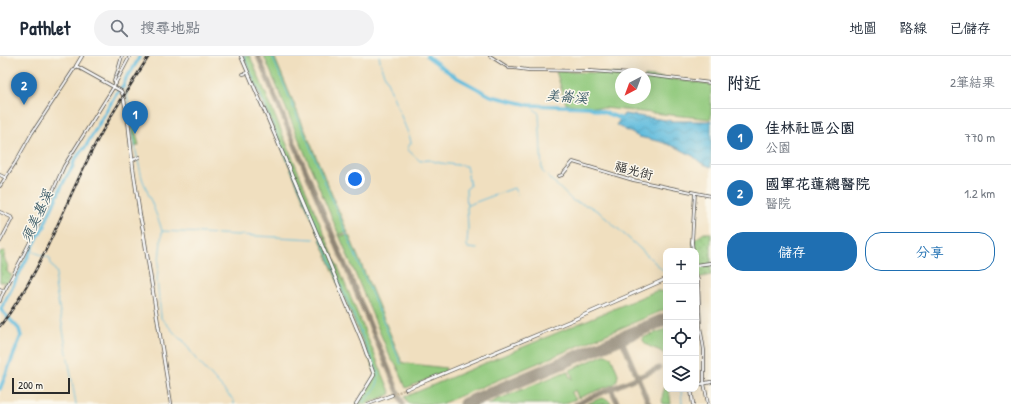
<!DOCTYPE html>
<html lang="zh-TW">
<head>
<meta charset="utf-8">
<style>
  :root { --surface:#fff; --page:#f2f2f3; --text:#1f2937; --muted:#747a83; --line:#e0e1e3; --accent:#1f6fb2 }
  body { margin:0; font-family:"Patrick Hand","LXGW WenKai TC",sans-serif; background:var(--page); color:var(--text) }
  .controls { position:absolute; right:12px; bottom:12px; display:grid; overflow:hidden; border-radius:8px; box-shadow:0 4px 16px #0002 }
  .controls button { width:36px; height:36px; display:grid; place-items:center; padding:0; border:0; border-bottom:1px solid var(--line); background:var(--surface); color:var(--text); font:20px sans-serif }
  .compass { position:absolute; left:615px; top:12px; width:36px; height:36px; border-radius:50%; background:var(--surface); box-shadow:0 4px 16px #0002; rotate:221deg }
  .scale { position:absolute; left:12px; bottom:10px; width:58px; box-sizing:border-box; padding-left:4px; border:2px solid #2b2b2b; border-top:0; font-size:11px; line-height:14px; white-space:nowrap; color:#2b2b2b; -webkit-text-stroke:3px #fbf7ec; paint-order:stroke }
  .you { position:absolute; left:355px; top:123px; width:14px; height:14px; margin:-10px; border:3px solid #fff; border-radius:50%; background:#1a73e8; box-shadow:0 0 0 6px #1a73e833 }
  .badge { display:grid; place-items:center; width:26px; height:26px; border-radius:50%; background:var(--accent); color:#fff; font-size:13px; font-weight:700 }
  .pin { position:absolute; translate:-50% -33px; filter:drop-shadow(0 1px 2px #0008) }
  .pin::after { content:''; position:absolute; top:21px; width:14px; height:12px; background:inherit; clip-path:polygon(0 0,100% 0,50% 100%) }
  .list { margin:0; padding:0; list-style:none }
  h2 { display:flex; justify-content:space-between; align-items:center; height:52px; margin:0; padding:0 16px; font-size:17px }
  h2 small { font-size:13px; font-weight:400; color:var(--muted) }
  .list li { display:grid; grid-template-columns:26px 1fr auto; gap:12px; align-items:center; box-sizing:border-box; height:56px; padding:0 16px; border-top:1px solid var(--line) }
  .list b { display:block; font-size:15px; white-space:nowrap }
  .list p { margin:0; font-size:13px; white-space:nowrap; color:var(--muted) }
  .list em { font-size:13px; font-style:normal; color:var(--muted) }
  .actions { display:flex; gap:8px; padding:12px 16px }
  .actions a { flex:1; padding:9px 0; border:1px solid var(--accent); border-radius:16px; text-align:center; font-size:14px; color:var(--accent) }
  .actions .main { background:var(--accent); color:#fff }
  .icon { flex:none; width:22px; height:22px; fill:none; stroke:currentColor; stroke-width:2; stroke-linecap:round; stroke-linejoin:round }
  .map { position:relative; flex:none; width:711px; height:348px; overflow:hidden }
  header { display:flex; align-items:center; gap:24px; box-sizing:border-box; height:56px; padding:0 20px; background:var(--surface); border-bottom:1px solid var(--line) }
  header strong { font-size:19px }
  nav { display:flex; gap:22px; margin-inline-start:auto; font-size:14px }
  .search { width:280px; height:36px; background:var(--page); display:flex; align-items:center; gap:10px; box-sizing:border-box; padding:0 14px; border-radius:22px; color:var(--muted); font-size:15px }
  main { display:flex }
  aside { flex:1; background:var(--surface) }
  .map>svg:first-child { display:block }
  .green { fill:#91c97d; stroke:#5e7a54 }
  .park { fill:url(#park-dots); stroke:#5e7a54 }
  .water { fill:url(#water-waves); stroke:#457384 }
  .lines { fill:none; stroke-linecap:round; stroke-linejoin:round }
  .stream { stroke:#5fbbdd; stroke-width:1 }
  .river { stroke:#5fbbdd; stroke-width:3.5 }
  .taxiway { stroke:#8e8575; stroke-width:5 }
  .runway { stroke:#8e8575; stroke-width:13 }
  .tertiary-tunnel { stroke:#c9bba1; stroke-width:2.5; stroke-dasharray:2.5 1; stroke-linecap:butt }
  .minor-casing { stroke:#494641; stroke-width:3.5 }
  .tertiary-casing { stroke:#494641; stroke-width:4 }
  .minor { stroke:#fff; stroke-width:2 }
  .tertiary { stroke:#fff; stroke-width:2.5 }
  .rail-casing { stroke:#2b2b2b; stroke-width:2.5 }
  .rail { stroke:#fbf7ec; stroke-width:1; stroke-dasharray:3; stroke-linecap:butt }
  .labels { text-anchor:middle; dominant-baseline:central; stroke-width:3; stroke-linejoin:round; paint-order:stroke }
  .street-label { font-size:13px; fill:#2b2b2b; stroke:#fbf7ec }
  .water-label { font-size:14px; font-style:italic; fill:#3d5d69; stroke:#fbf7ec }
</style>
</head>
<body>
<header>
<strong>Pathlet</strong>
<div class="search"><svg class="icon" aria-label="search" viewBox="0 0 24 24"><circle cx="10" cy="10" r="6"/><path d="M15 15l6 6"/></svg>搜尋地點</div>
<nav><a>地圖</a><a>路線</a><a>已儲存</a></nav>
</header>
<main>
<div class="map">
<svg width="711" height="348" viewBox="0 0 711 348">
  <defs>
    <pattern id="park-dots" width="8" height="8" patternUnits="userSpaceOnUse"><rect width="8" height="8" fill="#91c97d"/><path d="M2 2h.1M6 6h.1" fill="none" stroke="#77a367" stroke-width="1.8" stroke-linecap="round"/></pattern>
    <pattern id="water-waves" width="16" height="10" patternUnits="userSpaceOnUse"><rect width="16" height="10" fill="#5fbbdd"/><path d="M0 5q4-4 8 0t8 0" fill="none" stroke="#4f98b3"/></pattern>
  </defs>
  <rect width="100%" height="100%" fill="#fbf7ec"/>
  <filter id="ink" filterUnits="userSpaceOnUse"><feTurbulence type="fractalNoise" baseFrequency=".025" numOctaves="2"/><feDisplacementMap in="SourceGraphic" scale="8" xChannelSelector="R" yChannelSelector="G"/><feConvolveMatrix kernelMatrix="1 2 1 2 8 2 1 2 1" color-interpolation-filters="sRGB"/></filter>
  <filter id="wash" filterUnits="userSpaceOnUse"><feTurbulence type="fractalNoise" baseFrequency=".012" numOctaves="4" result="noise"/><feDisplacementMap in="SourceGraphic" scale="16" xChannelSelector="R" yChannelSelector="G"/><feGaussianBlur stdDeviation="0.9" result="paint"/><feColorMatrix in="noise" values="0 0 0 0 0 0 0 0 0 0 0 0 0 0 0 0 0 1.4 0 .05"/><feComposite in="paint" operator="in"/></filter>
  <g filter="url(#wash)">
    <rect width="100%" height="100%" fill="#f0dfbf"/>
    <g class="green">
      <polygon points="243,0 250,0 391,338 366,348 358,348 375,319 375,316 320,183 325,182 325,180 319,180"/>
      <polygon points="264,0 274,0 348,177 340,178 341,180 349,179 402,306 404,307 446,312 445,316 406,332 397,310 391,303"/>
      <polygon points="556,15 621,18 621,42 645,42 645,20 711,28 711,63 566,48"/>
      <polygon points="656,235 659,235 666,236 666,253 441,348 409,348 405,341"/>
      <path d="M666,273V301C661,290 647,295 642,282Z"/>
      <polygon points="603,299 607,299 611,301 613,305 618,318 617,324 614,328 578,342 575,334 571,337 576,343 563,348 487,348 567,315 571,323 573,323 570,314"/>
      <path d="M666,329V333H669L671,348H663C661,341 663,336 666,329Z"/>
      <polygon points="601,342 607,343 612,348 587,348"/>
    </g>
    <g class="park">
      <polygon points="131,66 133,66 139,89 135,91"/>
      <polygon points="704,177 711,177 711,219 697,222 696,195 694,195 693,185"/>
      <path d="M5,195C5,197 4,199 4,201C5,207 9,207 7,215L9,218L12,219L5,231H3L5,226H0V196Z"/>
    </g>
    <polygon class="water" points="624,58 673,65 711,65 711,111 701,107 693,100 676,91 658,85 639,81 616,69"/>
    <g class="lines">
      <g class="stream">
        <path d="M244,0L378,317C380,330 372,338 363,346"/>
        <polyline points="272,0 401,308"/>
        <polyline points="379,0 382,13 410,82 411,87 408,91 408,94 420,105 429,104 440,107 466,110 470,130 466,133 468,172 467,189 468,192 477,193"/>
        <polyline points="123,30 126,32 136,96 142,122 160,168 162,175 157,224 161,260 161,262 180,283 183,284 195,302 234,345 234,348"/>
        <polyline points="529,49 539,57 542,115 573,145 589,150 599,156 635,188 666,217"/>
        <polyline points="468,149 514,132 517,138"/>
        <polyline points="162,175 314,183"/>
        <polyline points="31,195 50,202 51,208 57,217 55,228 76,348"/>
        <polyline points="681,333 682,348"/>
      </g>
      <g class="river">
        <polyline points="427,0 454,20 491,40 529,49 589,51 625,64"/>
        <polyline points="0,333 21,280 19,273 2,255 1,253 42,173 45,170 44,169 64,125 73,110 74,105 82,94 85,92 116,38 123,30 127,20 131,16 140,0"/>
      </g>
      <g class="taxiway">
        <polyline points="258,0 403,348"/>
        <polyline points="621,282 649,348"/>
        <polyline points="611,333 618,348"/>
        <polyline points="576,348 659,312"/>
      </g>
      <polyline class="runway" points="465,348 666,263"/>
    </g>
  </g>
  <g filter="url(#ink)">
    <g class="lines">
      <polyline class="tertiary-tunnel" points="392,339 406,333"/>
      <defs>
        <g id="minor">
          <polyline points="490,0 509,12 513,12 528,14 591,15 632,18"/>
          <polyline points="243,18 248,17"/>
          <polyline points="645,19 711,27"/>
          <polyline points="116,28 114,25 118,14 122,0"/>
          <polyline points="133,104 139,101"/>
          <polyline points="0,119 6,122"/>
          <polyline points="559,120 562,119 573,106 633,124 711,140"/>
          <polyline points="0,130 15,107 32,77 76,10"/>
          <polyline points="0,156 11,161 12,163 0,186"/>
          <polyline points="693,195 692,186 695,137"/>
          <polyline points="696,218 698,224 700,270 704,294 704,327 708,348"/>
          <polyline points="0,233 4,235"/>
          <polyline points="0,245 1,241 13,219 31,184 64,110 113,32 130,0"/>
        </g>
        <g id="tertiary">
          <polyline points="82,0 76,10 121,35 123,39 128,64 133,112 140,160 143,174 171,348"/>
          <polyline points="241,0 319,182 362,285 374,319 356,348"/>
          <polyline points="696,209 711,207"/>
          <polyline points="696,329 711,326"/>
          <polyline points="406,333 575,263 666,223"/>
          <polyline points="691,333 693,348"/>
          <polyline points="368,348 392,339"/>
        </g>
      </defs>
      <use href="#minor" class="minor-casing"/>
      <use href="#tertiary" class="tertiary-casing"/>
      <use href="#minor" class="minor"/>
      <use href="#tertiary" class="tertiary"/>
      <defs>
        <path id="rail" d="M0,270C38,222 59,162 86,107C103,70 127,35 149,0"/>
      </defs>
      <use href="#rail" class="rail-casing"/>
      <use href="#rail" class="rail"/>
    </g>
  </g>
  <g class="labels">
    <g class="street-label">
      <text transform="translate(634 114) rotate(15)">福光街</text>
    </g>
    <g class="water-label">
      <text transform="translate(567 40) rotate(5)">美崙溪</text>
      <text transform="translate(36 160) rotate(-65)">須美基溪</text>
    </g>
  </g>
</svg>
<div class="controls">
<button>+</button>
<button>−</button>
<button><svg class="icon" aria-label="locate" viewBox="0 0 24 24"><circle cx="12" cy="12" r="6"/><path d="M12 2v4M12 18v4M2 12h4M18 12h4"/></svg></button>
<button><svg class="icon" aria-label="layers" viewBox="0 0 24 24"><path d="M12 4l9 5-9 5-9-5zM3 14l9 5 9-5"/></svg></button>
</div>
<svg class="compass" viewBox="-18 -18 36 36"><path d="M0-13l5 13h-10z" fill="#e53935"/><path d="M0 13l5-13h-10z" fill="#747a83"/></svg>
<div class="scale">200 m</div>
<div class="you"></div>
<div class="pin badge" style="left:135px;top:78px">1</div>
<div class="pin badge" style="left:24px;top:49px">2</div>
</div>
<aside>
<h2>附近<small>2筆結果</small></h2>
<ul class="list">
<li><span class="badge">1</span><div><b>佳林社區公園</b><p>公園</p></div><em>770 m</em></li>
<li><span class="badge">2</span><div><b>國軍花蓮總醫院</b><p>醫院</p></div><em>1.2 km</em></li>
</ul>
<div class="actions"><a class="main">儲存</a><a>分享</a></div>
</aside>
</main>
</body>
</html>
